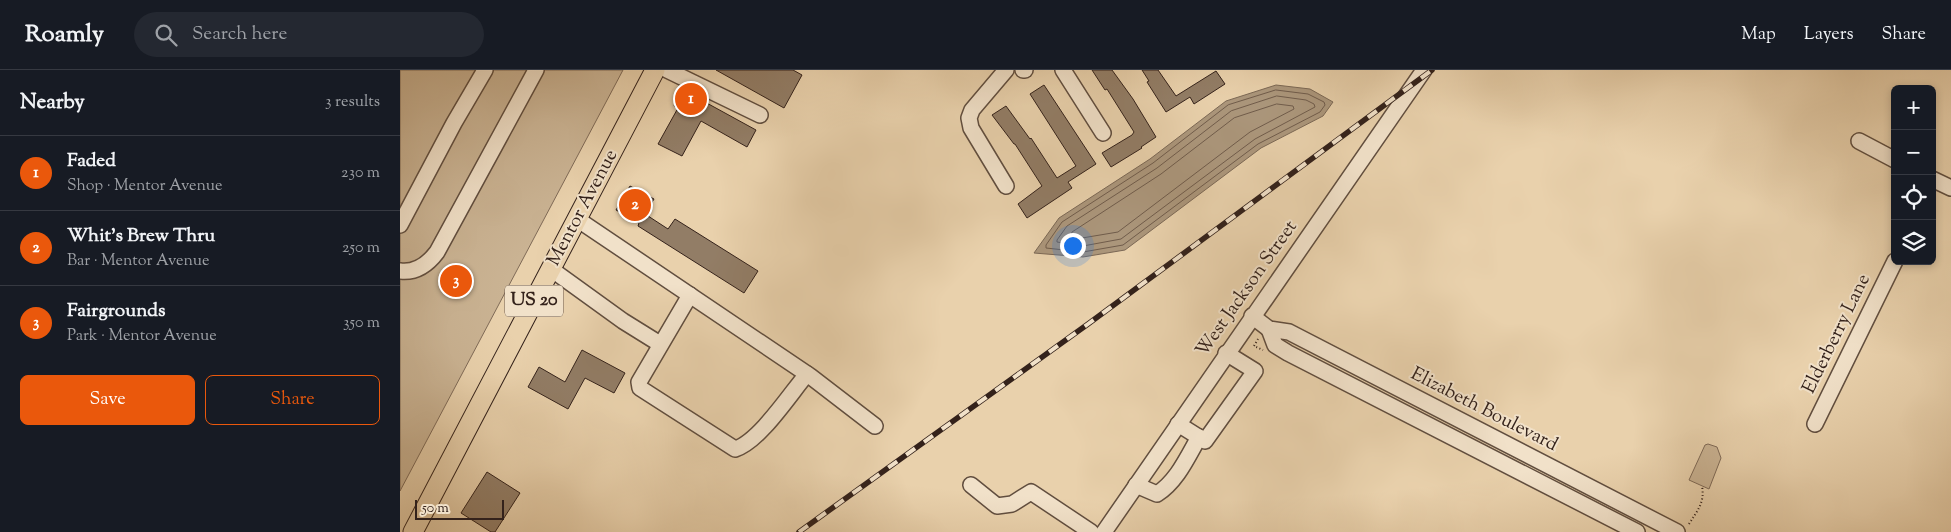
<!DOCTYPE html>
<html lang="en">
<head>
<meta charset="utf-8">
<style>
  :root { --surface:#171b24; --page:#242831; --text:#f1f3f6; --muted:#9ea1a6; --line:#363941; --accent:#ea580c }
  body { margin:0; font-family:"Sorts Mill Goudy",serif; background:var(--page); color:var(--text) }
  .controls { position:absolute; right:15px; top:15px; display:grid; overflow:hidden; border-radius:8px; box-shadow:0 2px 8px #0003 }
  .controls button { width:45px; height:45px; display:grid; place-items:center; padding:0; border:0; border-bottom:1px solid var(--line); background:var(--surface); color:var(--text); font:25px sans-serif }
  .scale { position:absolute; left:15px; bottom:12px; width:89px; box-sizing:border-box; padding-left:5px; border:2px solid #34221b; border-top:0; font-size:14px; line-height:18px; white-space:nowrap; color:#34221b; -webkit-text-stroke:4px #f1e1c9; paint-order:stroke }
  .you { position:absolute; left:672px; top:175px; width:18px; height:18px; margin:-12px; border:4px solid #fff; border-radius:50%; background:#1a73e8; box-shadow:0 0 0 8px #1a73e833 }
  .badge { display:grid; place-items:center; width:32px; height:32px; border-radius:50%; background:var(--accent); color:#fff; font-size:16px; font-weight:700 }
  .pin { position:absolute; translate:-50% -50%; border:2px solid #fff; box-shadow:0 1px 5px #0006 }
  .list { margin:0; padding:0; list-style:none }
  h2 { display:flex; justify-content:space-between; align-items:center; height:65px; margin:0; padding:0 20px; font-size:21px }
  h2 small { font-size:16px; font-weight:400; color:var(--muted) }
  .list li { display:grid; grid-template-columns:32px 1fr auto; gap:15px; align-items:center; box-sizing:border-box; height:75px; padding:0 20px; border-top:1px solid var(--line) }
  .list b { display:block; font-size:19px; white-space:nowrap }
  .list p { margin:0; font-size:16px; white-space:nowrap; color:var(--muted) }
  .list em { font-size:16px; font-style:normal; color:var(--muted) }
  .actions { display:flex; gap:10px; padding:15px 20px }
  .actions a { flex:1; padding:11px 0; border:1px solid var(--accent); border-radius:8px; text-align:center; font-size:18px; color:var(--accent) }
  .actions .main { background:var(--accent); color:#fff }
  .icon { flex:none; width:28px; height:28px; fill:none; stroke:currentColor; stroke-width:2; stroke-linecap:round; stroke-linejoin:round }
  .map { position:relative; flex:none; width:1551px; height:462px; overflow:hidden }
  header { display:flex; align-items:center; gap:30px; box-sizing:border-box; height:70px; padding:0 25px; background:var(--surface); border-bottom:1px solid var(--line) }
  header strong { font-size:24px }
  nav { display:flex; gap:28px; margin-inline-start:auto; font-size:18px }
  .search { width:350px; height:45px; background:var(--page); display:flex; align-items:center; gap:12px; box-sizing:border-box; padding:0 18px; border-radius:28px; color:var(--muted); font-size:19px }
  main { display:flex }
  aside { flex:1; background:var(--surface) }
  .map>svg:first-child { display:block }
  .green { fill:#cab393; stroke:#7f6a57 }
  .water { fill:#ab967b; stroke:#7b6855 }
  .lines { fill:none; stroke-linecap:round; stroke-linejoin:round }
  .shore { stroke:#705c4b; stroke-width:1 }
  .building { fill:#927d66; stroke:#34221b }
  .minor-casing { stroke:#614e3f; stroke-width:18 }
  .major-casing { stroke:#34221b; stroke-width:21 }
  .path { stroke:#34221b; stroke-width:2; stroke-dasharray:1 2.5; stroke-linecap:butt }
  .minor { stroke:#f1e1c9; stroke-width:15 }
  .major { stroke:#e9d1ac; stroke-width:19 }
  .rail-casing { stroke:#34221b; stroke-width:5.5 }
  .rail { stroke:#f1e1c9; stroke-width:4; stroke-dasharray:11; stroke-linecap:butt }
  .labels { text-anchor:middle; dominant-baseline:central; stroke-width:4; stroke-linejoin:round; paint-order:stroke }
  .shield { fill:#f1e1c9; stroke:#6d5b4f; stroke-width:1 }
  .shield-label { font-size:18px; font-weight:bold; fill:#34221b }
  .street-label { font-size:19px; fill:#34221b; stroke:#f1e1c9 }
</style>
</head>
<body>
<header>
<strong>Roamly</strong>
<div class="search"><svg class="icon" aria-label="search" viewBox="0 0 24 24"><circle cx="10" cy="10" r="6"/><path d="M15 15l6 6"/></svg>Search here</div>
<nav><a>Map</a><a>Layers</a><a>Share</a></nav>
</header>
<main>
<aside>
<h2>Nearby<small>3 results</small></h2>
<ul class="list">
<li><span class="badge">1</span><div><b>Faded</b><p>Shop · Mentor Avenue</p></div><em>230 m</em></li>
<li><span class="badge">2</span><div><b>Whit's Brew Thru</b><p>Bar · Mentor Avenue</p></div><em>250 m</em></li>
<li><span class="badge">3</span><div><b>Fairgrounds</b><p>Park · Mentor Avenue</p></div><em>350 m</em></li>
</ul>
<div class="actions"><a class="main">Save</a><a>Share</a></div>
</aside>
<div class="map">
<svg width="1551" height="462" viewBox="0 0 1551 462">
  <rect width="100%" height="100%" fill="#e9d1ac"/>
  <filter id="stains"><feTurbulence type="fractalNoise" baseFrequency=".004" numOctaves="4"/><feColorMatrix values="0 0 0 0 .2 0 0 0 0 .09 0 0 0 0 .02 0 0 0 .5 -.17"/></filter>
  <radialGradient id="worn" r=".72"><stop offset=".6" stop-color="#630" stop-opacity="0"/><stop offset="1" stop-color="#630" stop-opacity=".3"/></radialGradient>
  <g class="green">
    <polygon points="0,0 223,0 0,421"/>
    <polygon points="1308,374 1317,377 1321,388 1309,419 1289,410 1305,375"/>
  </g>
  <polygon class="water" points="876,15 910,19 933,32 923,46 861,78 725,180 683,187 634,183 659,148 750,89 826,31"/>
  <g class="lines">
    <g class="shore">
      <polygon points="876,20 908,24 924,32 925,35 920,42 858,74 723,175 683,182 646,178 646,175 662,152 753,93 828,35"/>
      <polygon points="877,26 906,30 914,34 915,37 855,69 721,169 683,176 657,172 657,170 667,156 757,98 831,41"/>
      <polygon points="877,34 893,36 894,39 850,62 718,162 682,168 671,166 672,162 761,104 834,48"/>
    </g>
  </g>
  <g class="building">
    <polygon points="316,0 393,0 402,5 384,38"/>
    <polygon points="692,0 712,0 733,29 756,67 741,77 742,78 711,97 702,83 732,65 734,62 707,19 705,20"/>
    <polygon points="742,0 758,0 776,26 816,1 825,14 794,34 790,27 766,42 747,12 749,11"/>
    <polygon points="644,15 696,94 668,112 672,118 627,148 618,134 642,116 615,74 614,74 592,45 606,36 630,69 631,68 657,108 676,96 630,24"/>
    <polygon points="283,20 356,60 347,77 301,51 282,86 258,74 278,38 274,36"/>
    <polygon points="230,116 254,129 245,144 268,159 275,149 358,201 344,223 238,156 239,153 216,140"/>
    <polygon points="182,280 225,303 214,323 185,308 168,339 128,317 139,297 165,312"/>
    <polygon points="87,402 120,423 95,462 91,462 61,443"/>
  </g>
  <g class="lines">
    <defs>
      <g id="minor">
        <polyline points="267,0 360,45"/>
        <polyline points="623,0 625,0"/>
        <polyline points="663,0 703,63"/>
        <polyline points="1459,71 1495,90"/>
        <polyline points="1532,109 1551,118"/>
        <polyline points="606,116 571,58 569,48 572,40 606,0"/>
        <polyline points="177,149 410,306 475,356"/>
        <polyline points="0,155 54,53 85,0"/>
        <polyline points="151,199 223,251 260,274"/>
        <path d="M0,201C16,203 28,194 37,182L136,0"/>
        <path d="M290,225L239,312L240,318L335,379C359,372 390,324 407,304"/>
        <polyline points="852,246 869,259 889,262 1277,462"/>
        <polyline points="869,259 875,275 888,283 1237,462"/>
        <polyline points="778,354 805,371 855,301 826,283"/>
        <polyline points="1415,354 1495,191"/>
        <polyline points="571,415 597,436 612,434 631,422 691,462"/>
        <path d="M736,415L757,424C777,411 787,388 799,367"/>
        <polyline points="704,462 1024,0"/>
      </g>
      <polyline id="major" points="13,462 255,0"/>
    </defs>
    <use href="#minor" class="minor-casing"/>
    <use href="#major" class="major-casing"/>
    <g class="path">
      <polyline points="858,269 854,276 863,280"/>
      <path d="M1289,454C1297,441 1305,433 1302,416"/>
    </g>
    <use href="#minor" class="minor"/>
    <use href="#major" class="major"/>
    <defs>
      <polyline id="rail" points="399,462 688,254 1032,0"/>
    </defs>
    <use href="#rail" class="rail-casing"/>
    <use href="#rail" class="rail"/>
  </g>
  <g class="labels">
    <rect class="shield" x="105" y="215.5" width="58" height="31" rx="4"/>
    <g class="shield-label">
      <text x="134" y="231">US 20</text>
    </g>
    <g class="street-label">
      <text transform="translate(183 138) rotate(-62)">Mentor Avenue</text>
      <text transform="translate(847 219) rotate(-55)">West Jackson Street</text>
      <text transform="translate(1437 264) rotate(-64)">Elderberry Lane</text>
      <text transform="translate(1084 340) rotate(27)">Elizabeth Boulevard</text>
    </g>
  </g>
  <rect width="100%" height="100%" filter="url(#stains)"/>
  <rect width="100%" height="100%" fill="url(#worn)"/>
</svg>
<div class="controls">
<button>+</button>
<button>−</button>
<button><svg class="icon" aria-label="locate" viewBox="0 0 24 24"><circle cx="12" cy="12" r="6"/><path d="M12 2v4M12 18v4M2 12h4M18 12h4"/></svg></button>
<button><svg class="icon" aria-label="layers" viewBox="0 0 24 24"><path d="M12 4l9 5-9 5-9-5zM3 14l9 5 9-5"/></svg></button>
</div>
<div class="scale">50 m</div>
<div class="you"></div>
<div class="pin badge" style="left:291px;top:29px">1</div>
<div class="pin badge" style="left:235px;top:135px">2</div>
<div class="pin badge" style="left:56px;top:211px">3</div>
</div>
</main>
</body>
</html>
